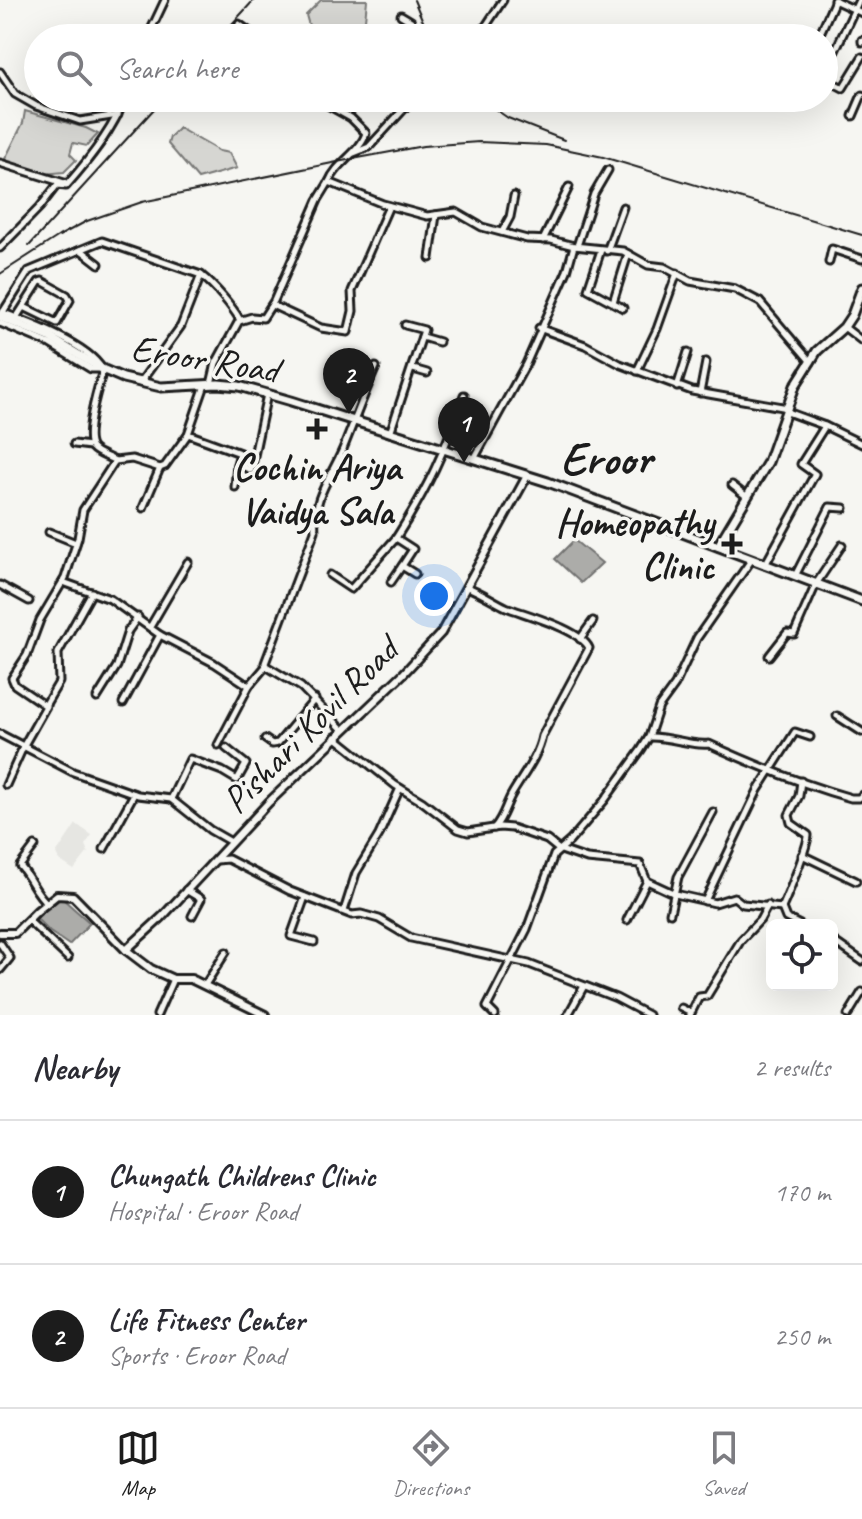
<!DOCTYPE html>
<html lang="en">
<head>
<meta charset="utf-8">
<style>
  :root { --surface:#fff; --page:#f7f7f7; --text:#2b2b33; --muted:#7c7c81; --line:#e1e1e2; --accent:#1c1c1c }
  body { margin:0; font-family:Caveat,sans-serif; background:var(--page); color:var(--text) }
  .controls { position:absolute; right:24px; bottom:24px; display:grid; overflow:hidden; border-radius:12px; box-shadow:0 8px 32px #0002 }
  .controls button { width:72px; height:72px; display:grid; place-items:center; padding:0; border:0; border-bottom:2px solid var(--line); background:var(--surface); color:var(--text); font:40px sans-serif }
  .you { position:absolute; left:434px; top:596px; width:28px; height:28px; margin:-20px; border:6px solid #fff; border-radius:50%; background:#1a73e8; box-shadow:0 0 0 12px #1a73e833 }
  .badge { display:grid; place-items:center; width:52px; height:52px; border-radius:50%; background:var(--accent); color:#fff; font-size:26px; font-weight:700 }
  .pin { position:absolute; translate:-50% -66px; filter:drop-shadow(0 2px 4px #0008) }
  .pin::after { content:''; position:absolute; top:42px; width:28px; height:24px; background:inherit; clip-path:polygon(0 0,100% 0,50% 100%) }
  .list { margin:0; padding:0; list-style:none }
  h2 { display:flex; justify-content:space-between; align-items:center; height:104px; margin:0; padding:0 32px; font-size:34px }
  h2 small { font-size:26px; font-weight:400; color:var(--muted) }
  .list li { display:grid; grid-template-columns:52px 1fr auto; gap:24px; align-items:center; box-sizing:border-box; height:144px; padding:0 32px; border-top:2px solid var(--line) }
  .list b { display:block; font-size:30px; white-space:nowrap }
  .list p { margin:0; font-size:26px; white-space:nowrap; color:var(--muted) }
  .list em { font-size:26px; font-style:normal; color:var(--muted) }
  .icon { flex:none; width:44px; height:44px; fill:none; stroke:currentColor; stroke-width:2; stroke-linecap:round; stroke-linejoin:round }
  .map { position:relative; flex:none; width:862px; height:1015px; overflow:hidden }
  .search { position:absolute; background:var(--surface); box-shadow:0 8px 32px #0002; left:24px; right:24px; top:24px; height:88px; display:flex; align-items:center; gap:20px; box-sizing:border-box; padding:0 28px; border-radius:44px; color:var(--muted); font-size:30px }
  .sheet { height:392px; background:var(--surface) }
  nav { display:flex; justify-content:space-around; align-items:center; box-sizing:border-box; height:112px; border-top:2px solid var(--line); background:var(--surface); font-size:22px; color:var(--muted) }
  nav a { display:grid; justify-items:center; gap:4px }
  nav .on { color:var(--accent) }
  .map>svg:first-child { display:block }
  .built { fill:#e6e6e2 }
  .green { fill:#d6d6d2; stroke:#797977; stroke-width:2 }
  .water { fill:#acaca9; stroke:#727271; stroke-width:2 }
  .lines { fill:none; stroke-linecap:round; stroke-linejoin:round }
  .minor-casing { stroke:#1c1c1c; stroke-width:11 }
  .tertiary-casing { stroke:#1c1c1c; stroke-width:12 }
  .secondary-casing { stroke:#1c1c1c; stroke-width:13 }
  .minor { stroke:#f6f6f2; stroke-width:5 }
  .tertiary { stroke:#f6f6f2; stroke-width:6 }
  .secondary { stroke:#f6f6f2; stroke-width:7 }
  .rail { stroke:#1c1c1c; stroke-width:2 }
  .poi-dot { fill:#1c1c1c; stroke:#f6f6f2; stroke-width:3 }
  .labels { text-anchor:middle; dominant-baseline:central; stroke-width:7; stroke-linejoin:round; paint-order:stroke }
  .street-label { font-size:38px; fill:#1c1c1c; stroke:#f6f6f2 }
  .poi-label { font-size:38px; font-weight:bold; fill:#1c1c1c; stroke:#f6f6f2 }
  .district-label { font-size:46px; font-weight:bold; fill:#1c1c1c; stroke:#f6f6f2 }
</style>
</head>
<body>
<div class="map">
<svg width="862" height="1015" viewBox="0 0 862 1015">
  <rect width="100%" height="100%" fill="#f6f6f2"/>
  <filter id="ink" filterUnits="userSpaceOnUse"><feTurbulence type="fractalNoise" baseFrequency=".0125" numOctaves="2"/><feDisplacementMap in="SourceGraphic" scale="16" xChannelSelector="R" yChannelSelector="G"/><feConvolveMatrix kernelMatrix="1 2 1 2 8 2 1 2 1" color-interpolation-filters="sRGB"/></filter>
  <g filter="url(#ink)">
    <polygon class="built" points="76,824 92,835 85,845 88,852 74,870 59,860 56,854"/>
    <g class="green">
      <polygon points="321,0 367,0 364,30 377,38 312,36 306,15"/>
      <polygon points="25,111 86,128 98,134 87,146 73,143 70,154 76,160 64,172 44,174 4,161 23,123"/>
      <polygon points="179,128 219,151 229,153 237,168 198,179 168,144 170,137"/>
    </g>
    <g class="water">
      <polygon points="574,540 602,563 581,583 555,559"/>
      <polygon points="56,899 63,899 90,923 69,945 50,932 37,919 40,912"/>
    </g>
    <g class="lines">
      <defs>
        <g id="minor">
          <polyline points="834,0 862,13"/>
          <polyline points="401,15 411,21 416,38"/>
          <polyline points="239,24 258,38"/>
          <polyline points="147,38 165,0"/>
          <polyline points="478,38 503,0"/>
          <polyline points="818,38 835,0"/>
          <polyline points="862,40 862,42"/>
          <polyline points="824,63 835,51 859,0"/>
          <polyline points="0,72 15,94 36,106 80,121 118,115"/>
          <polyline points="824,78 843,88 862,57"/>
          <path d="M315,98L351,118L366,133C361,152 336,163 329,182"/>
          <polyline points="853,116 862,95"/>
          <polyline points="354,153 369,147 414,98"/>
          <polyline points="0,163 64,183"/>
          <polyline points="502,232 510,217 514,196"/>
          <polyline points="543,240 569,187"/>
          <polyline points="574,246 623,251 648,265 664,267 690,281 735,289 760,302 811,362"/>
          <polyline points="577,246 594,194 608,170"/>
          <path d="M0,248L40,207L57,185L66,186C89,160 113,130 125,98"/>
          <polyline points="81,250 99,264"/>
          <polyline points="601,250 588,289 623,308"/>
          <polyline points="607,251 623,207"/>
          <polyline points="430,258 436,215"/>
          <polyline points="829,262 832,249 862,259"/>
          <path d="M201,275C214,285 232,306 240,320"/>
          <polyline points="613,302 628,254"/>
          <polyline points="272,305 321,328 348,332 353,311 352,291 389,206"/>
          <polyline points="3,312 29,271 102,241 201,275 181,326 140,383"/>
          <polyline points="16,318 39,282 42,281 67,295 70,300 57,323 24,307"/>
          <path d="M0,323L50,344L91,369H102C88,344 28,322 1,312"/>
          <polyline points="844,327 862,341"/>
          <polyline points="539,328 585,345 620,364 692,391 788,408"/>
          <polyline points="422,337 439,342"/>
          <polyline points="413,369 427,373"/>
          <polyline points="637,371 657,329 677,273"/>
          <polyline points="211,384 216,363 239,321 252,317 263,318 274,301 318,200 329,182 383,204 427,216 456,212 482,227 527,239 551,240 574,246 567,271 526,364 474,459"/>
          <polyline points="677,387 688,352"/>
          <polyline points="700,393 706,362"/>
          <polyline points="825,426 862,444"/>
          <polyline points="390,433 424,330 405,325"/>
          <polyline points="188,434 240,453 237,464 251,470 267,394"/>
          <polyline points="74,444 90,446"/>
          <polyline points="115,461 132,459 160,468 165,466 188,434 205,385"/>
          <polyline points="732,485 746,496"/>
          <polyline points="235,487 237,464"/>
          <polyline points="143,508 160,468"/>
          <polyline points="49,532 76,543"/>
          <polyline points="765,565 815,474 801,464 825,426 787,412"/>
          <path d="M415,574L402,566L413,549L396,538C428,488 445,451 464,395"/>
          <polyline points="330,575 351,589 396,538"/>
          <polyline points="795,576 830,507 844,508"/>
          <polyline points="63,582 110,599 160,635 214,663 249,686 266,666"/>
          <polyline points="391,582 402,566"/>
          <polyline points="0,585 29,601"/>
          <path d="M467,587C481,592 493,601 506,607C526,615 580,629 589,648L542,736C538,757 523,775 512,794C505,806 504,817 494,828"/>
          <polyline points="150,627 188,562"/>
          <polyline points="580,639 593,621"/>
          <polyline points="769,656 787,633 794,634 816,584 842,545"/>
          <polyline points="97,698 117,666 128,631 138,617"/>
          <polyline points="123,703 160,635"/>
          <polyline points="46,704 59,682 58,653 92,592"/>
          <polyline points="837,716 862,732"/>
          <path d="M343,730L301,687L266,666L265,663L315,531C312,499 331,477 343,449C354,422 364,394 376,367"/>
          <polyline points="0,734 73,772 138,795 171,799 210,830 231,842"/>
          <polyline points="335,737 395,785 423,802 458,829 468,832 500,827 512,828 547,840 558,849 587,859 640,864 647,881 675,894 715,903 734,897 743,904 782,908"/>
          <path d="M649,737C670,736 688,746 709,744C755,765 801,784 851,798H859L862,795"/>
          <polyline points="265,739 272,744 278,743 315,699"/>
          <polyline points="218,745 249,686"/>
          <path d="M6,785L24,745L46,706L15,685L12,678L27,655L40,620L65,578L78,538L83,510L115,461C109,457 97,454 92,448C83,436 99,384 103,370"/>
          <polyline points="171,799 190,759 222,771 237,780 246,764 226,748"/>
          <path d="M35,846L20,866C31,878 35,893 47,903"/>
          <polyline points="104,849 134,794"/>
          <polyline points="802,855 856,881"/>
          <polyline points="217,860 228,859 290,891 352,915 361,914 379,919 411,938 529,964 616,998 648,1015"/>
          <polyline points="186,890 201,899 192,916"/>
          <polyline points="305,897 291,936 314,942"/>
          <polyline points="705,901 758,790 795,732 810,737"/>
          <path d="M782,908C787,897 809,843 808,835L791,823L789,815L799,796L801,781"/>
          <polyline points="782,908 786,918 800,925"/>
          <polyline points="344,911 356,873 379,835 400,788"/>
          <polyline points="670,913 678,877 713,812"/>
          <polyline points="28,920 68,958"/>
          <polyline points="627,920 647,881"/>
          <polyline points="832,940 862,961"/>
          <polyline points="0,943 10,958 0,970"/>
          <polyline points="205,985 226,952"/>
          <polyline points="681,1008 691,1013"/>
          <polyline points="157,1015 173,979"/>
          <polyline points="495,1015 487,1007 527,929 554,855 570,841 604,801 641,750 649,737 659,707 675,685 697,638 752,559"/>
          <polyline points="568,1015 584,986"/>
          <polyline points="690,1015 699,997 707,996 741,940 760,920 768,905"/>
          <polyline points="848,1015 862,992"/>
        </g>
        <g id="tertiary">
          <polyline points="0,933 15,933 37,911 57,895 73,896 126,950 151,969 173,979 191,979 265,1015"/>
          <polyline points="126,950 162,917 269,802 403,674 441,633 527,476"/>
        </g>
        <g id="secondary">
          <polyline points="0,317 49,337 102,369 123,378 161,387 218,384 239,386 291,401 548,482 862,601"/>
          <polyline points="718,546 768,462 795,386 817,351 844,327 852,315 862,288"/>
        </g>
      </defs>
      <use href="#minor" class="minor-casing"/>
      <use href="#tertiary" class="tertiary-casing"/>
      <use href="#secondary" class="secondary-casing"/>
      <use href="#minor" class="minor"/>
      <use href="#tertiary" class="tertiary"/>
      <use href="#secondary" class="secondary"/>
      <g class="rail">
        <polyline points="414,0 430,38"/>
        <polyline points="219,38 254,0"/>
        <polyline points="479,98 508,118 564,140"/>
        <polyline points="29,246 164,98"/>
        <polyline points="0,274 59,236 87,221 142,202 342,161 423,146 479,142 546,145 603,157 862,235"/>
      </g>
    </g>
  </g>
  <g class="poi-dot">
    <path d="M313 417h8v8h8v8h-8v8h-8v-8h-8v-8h8z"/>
    <path d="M728 532h8v8h8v8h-8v8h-8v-8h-8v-8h8z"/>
  </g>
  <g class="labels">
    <g class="street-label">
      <text transform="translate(205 359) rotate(9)">Eroor Road</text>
      <text transform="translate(310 725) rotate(-45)">Pishari Kovil Road</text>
    </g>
    <g class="poi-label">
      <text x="317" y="467">Cochin Ariya<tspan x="317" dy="44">Vaidya Sala</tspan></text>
      <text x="714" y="522" text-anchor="end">Homeopathy<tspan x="714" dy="44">Clinic</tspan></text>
    </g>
    <g class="district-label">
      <text x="606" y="459">Eroor</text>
    </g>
  </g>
</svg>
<div class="controls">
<button><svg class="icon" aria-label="locate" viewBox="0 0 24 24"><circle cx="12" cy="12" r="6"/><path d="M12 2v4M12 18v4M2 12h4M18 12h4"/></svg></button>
</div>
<div class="you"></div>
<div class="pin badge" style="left:464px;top:463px">1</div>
<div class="pin badge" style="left:349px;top:414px">2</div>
<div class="search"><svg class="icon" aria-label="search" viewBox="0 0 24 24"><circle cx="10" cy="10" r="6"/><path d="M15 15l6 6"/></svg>Search here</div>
</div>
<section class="sheet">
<h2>Nearby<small>2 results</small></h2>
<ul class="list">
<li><span class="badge">1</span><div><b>Chungath Childrens Clinic</b><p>Hospital · Eroor Road</p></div><em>170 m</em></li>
<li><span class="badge">2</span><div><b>Life Fitness Center</b><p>Sports · Eroor Road</p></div><em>250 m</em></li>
</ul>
</section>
<nav>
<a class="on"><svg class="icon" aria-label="map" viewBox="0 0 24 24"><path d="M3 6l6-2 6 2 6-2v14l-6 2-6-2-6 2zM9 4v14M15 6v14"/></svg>Map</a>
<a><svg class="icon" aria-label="directions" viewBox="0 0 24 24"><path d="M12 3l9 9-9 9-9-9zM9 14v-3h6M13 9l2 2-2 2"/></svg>Directions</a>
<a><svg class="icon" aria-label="saved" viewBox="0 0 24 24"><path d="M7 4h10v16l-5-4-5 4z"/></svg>Saved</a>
</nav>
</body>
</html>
